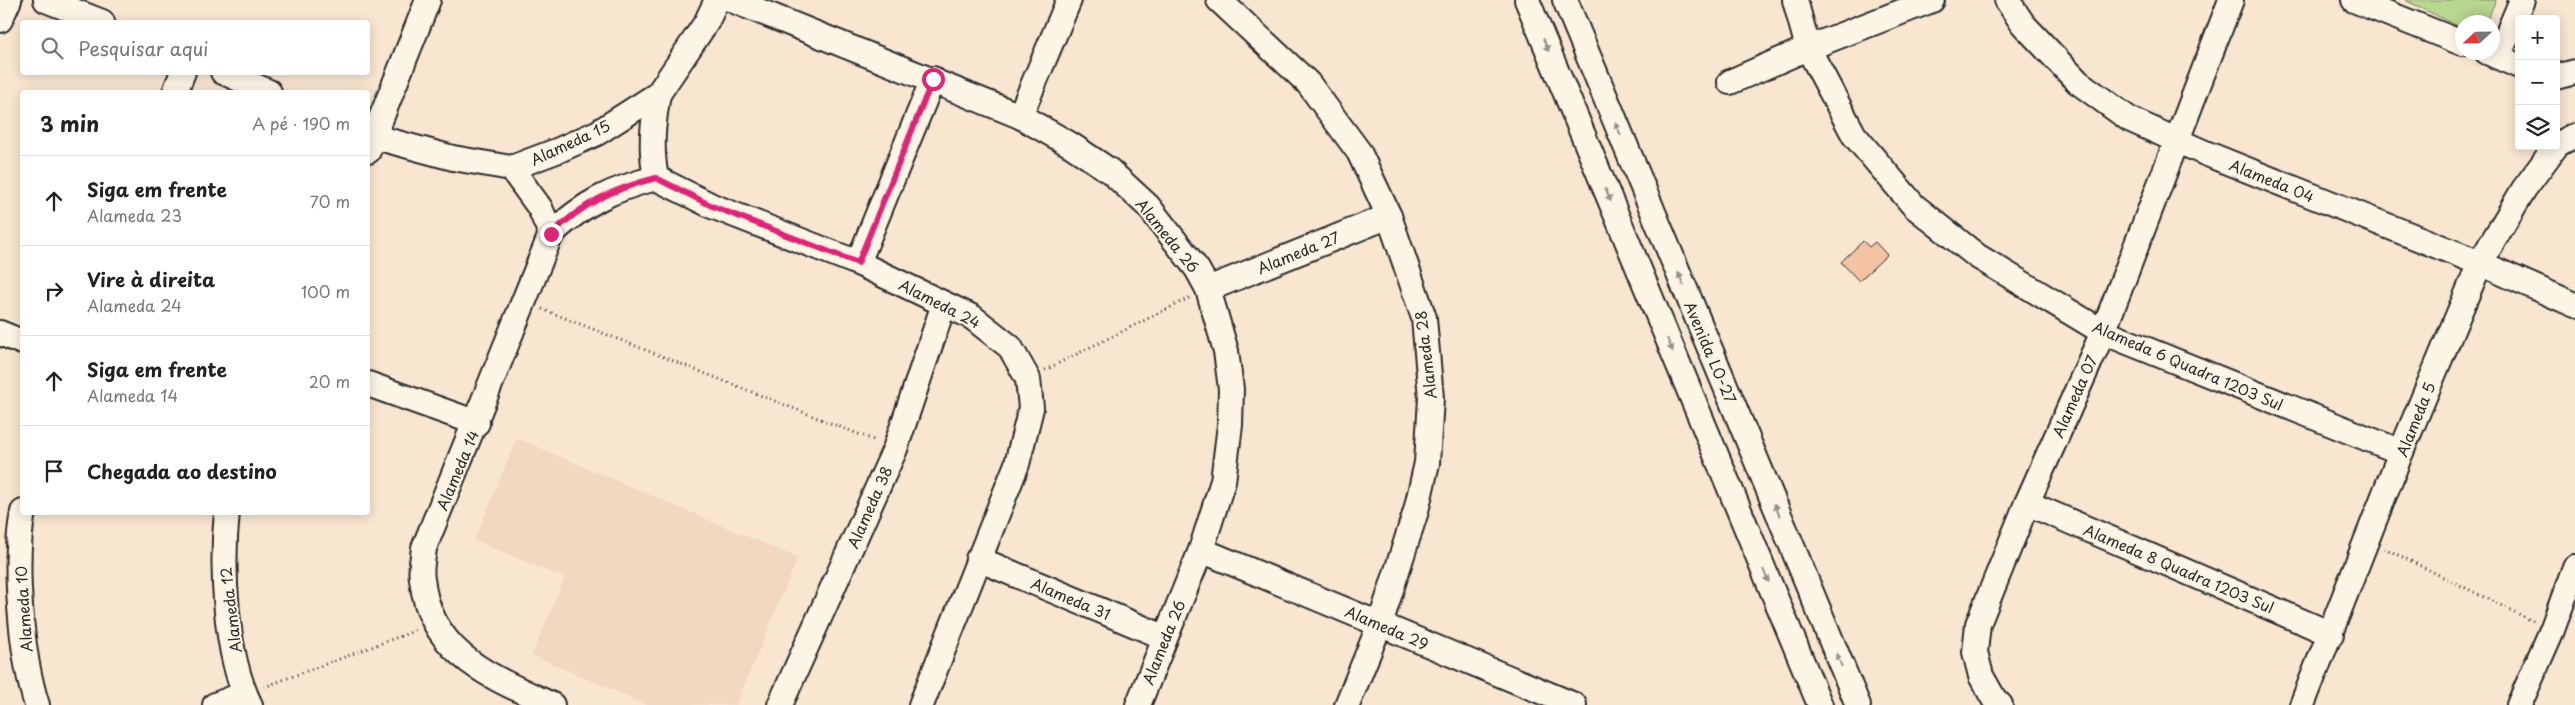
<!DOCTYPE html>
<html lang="pt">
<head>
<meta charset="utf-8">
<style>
  :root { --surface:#fff; --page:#f6f6f6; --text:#222; --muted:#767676; --line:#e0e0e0 }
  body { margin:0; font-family:"Playpen Sans",sans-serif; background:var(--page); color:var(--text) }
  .controls { position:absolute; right:15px; top:15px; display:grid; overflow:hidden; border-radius:5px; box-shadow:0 2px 12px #0003 }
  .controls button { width:45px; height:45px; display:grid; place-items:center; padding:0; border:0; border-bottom:1px solid var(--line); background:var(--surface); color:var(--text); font:25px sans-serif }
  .compass { position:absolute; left:2455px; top:15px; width:45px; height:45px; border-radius:50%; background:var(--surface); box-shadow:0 2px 12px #0003; rotate:248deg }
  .stop { position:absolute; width:15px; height:15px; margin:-11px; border:4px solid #db2777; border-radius:50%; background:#fff }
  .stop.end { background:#db2777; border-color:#fff; box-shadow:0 1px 5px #0008 }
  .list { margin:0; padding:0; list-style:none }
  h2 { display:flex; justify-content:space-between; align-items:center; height:65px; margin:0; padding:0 20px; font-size:21px }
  h2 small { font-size:16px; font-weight:400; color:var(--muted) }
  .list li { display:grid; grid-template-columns:32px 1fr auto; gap:15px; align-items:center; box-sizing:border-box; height:90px; padding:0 20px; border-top:1px solid var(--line) }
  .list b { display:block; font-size:19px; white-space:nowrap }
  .list p { margin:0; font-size:16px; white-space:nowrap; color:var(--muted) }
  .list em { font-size:16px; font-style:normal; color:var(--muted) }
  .icon { flex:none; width:28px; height:28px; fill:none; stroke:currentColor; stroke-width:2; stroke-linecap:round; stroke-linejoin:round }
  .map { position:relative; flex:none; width:2575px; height:705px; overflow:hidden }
  .search { position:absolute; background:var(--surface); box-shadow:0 2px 12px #0003; left:20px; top:20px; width:350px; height:55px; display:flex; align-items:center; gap:12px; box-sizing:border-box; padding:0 18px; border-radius:5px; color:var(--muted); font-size:19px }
  .panel { position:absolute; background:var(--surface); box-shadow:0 2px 12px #0003; left:20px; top:90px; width:350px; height:425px; border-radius:5px }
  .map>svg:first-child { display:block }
  .built { fill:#f3d8c0 }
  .green { fill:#b8d78f; stroke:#72815d }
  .building { fill:#f3c3a3; stroke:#2b2b2b }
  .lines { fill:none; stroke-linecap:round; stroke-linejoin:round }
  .minor-casing { stroke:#2b2b2b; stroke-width:28 }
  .path { stroke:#2b2b2b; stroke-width:3; stroke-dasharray:1 4; stroke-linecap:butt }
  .minor { stroke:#fcf5e5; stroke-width:24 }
  .oneway { fill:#949088 }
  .route { stroke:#db2777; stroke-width:6 }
  .labels { text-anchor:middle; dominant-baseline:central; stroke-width:4; stroke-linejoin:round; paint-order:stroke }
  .street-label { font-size:15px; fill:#2b2b2b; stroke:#fcf5e5 }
</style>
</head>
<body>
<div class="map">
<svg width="2575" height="705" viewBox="0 0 2575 705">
  <rect width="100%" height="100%" fill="#f9e6d1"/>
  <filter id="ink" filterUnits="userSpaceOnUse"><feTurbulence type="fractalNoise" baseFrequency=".02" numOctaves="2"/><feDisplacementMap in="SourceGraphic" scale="10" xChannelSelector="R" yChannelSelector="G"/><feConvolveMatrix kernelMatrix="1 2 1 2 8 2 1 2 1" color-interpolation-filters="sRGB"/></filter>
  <g filter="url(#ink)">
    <polygon class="built" points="517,438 798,558 736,705 647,705 532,655 564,578 474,540"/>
    <polygon class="green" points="2405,0 2496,0 2486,22 2462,22 2462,28"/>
    <polygon class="building" points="1863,241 1869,247 1875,242 1887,255 1859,281 1841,262"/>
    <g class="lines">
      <defs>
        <g id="minor">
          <polyline points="46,0 102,22"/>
          <polyline points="732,0 1020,116 1071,145 1110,171 1148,206 1197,269 1208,289 1226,351 1231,389 1230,425 1223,481 1201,550 1138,705"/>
          <polyline points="1219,0 1308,83 1359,152 1389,216 1424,318 1431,398 1427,463 1416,511 1380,624 1347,705"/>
          <polyline points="1527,0 1820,705"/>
          <polyline points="1565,0 1858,705"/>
          <polyline points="1795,0 1808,48 1854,135 1914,206 1977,256 2103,332 2401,452"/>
          <polyline points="2007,0 2023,24 2078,82 2129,119 2205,153 2480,263 2575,305"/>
          <polyline points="2354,0 2462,43"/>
          <polyline points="0,20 9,0"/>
          <polyline points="2487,52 2519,66"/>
          <polyline points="2498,57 2522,0"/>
          <polyline points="223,72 269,92"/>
          <polyline points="2556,77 2575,72"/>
          <polyline points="1730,82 1808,48 1932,0"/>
          <polyline points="175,92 183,72"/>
          <polyline points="1020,116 1069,0"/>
          <polyline points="368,135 453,158 511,168 559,150 597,133 658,94 706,23 717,0"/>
          <polyline points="2556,145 2575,135"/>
          <polyline points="368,151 428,0"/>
          <polyline points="511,168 540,208 551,234"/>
          <path d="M656,178C650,148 653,123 658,94"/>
          <polyline points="858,263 933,79"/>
          <polyline points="1208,289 1389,216"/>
          <polyline points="0,333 22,342"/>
          <polyline points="368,384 477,423"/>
          <polyline points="2027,503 2331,634"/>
          <path d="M23,512C13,563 21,656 37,705"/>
          <path d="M227,512C221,568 225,655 250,705"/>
          <polyline points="1201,550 1574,705"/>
          <polyline points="978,559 1164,637"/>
          <polyline points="215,705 244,694"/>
          <path d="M552,705C492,677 430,655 422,579C420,569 423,558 424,548L551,234C584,203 612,189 656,178L712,206L858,263L972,317L1010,347L1028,379L1031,408L1017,464L921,705"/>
          <polyline points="780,705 895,449 944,304"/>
          <polyline points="2000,705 1994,699 1981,676 1975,652 1978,624 2027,503 2103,332 2231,0"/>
          <polyline points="2302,705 2401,452 2480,263 2524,189 2556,146"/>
          <polyline points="2519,705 2552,630 2575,567"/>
        </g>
      </defs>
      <use href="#minor" class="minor-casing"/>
      <g class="path">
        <polyline points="542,309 876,441"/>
        <polyline points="1045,370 1189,298"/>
        <polyline points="2384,548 2533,621"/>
        <polyline points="264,687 417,630"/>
      </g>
      <use href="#minor" class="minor"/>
    </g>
    <defs><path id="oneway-solid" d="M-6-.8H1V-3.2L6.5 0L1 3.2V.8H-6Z" transform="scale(1.25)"/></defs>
    <g class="oneway">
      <use href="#oneway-solid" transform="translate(1546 45) rotate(67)"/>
      <use href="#oneway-solid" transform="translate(1618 129) rotate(-113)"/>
      <use href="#oneway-solid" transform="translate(1608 195) rotate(67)"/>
      <use href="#oneway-solid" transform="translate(1681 279) rotate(-113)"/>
      <use href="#oneway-solid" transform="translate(1670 345) rotate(67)"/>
      <use href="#oneway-solid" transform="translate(1777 510) rotate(-113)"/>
      <use href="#oneway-solid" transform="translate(1766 576) rotate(67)"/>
      <use href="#oneway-solid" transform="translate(1839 660) rotate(-113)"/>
    </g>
  </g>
  <g class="lines" filter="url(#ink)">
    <path class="route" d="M551,234C584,203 612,189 656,178L712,206L858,263L933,79"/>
  </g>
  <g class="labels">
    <g class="street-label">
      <text transform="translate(570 142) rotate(-25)">Alameda 15</text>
      <text transform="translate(2272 180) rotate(22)">Alameda 04</text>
      <text transform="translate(1168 235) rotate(51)">Alameda 26</text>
      <text transform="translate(1298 252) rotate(-22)">Alameda 27</text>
      <text transform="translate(940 303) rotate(27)">Alameda 24</text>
      <text transform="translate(1711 352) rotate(67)">Avenida LO-27</text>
      <text transform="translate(1425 355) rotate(-97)">Alameda 28</text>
      <text transform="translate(2188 365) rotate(23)">Alameda 6 Quadra 1203 Sul</text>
      <text transform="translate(2074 396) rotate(-66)">Alameda 07</text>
      <text transform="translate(2415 419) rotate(-68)">Alameda 5</text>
      <text transform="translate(457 470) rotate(-67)">Alameda 14</text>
      <text transform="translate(869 507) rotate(-66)">Alameda 38</text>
      <text transform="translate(2179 568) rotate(23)">Alameda 8 Quadra 1203 Sul</text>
      <text transform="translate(1071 598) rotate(23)">Alameda 31</text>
      <text transform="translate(23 609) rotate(-94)">Alameda 10</text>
      <text transform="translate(230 610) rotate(-97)">Alameda 12</text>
      <text transform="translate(1387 627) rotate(23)">Alameda 29</text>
      <text transform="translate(1163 642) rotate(-68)">Alameda 26</text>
    </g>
  </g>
</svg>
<div class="controls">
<button>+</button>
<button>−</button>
<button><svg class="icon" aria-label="layers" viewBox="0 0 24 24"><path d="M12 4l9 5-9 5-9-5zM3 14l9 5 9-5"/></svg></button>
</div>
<svg class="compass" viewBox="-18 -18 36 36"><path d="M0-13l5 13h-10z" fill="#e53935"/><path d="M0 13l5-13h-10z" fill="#767676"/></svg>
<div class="stop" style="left:933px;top:79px"></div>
<div class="stop end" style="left:551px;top:234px"></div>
<div class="search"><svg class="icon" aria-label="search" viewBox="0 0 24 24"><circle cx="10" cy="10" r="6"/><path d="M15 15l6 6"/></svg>Pesquisar aqui</div>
<section class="panel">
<h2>3 min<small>A pé · 190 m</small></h2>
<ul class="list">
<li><svg class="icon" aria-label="ahead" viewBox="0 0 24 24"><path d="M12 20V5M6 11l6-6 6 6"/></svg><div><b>Siga em frente</b><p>Alameda 23</p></div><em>70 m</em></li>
<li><svg class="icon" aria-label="right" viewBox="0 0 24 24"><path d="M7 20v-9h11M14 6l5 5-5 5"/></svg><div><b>Vire à direita</b><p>Alameda 24</p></div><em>100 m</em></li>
<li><svg class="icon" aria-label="ahead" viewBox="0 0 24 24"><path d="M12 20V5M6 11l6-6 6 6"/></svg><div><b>Siga em frente</b><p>Alameda 14</p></div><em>20 m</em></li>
<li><svg class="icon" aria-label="arrive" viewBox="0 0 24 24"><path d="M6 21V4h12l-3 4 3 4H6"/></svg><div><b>Chegada ao destino</b></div></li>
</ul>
</section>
</div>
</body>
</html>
